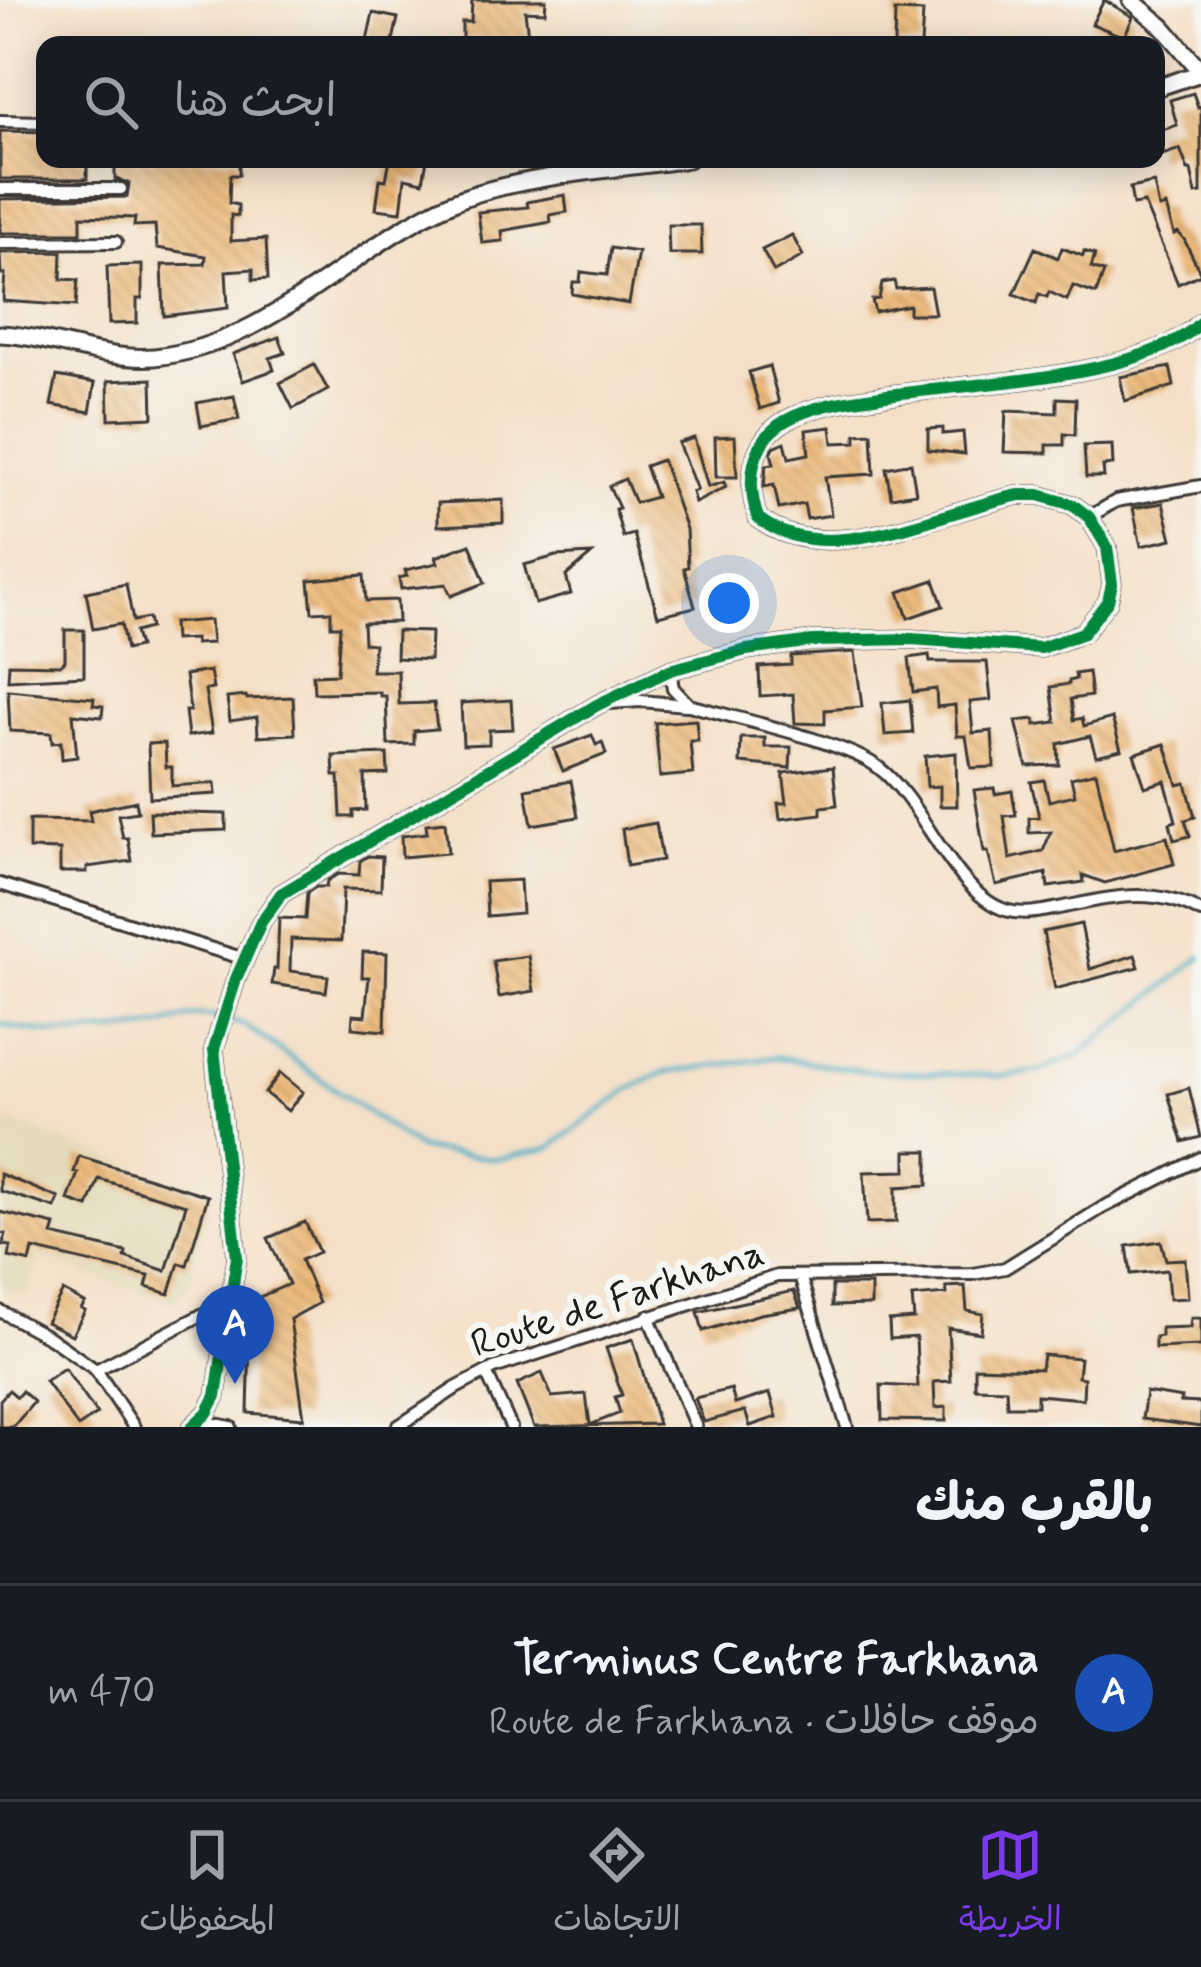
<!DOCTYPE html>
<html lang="ar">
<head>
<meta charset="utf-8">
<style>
  :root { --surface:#171b24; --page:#20242c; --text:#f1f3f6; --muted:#9ea1a6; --line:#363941; --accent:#7c3aed }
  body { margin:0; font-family:Mynerve,"Playpen Sans Arabic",sans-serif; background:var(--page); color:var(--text); direction:rtl }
  .you { position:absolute; left:729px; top:603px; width:42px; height:42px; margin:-30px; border:9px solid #fff; border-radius:50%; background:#1a73e8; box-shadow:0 0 0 18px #1a73e833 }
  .badge { display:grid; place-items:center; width:78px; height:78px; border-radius:50%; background:var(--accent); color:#fff; font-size:39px; font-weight:700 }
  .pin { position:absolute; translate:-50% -99px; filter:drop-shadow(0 3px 6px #0008) }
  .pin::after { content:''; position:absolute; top:63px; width:42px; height:36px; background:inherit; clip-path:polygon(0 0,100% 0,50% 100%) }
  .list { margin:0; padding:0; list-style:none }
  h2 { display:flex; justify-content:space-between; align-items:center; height:156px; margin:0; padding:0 48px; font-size:51px }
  h2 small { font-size:39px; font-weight:400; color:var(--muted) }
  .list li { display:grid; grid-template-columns:78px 1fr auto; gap:36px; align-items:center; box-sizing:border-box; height:216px; padding:0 48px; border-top:3px solid var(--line) }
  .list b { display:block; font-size:45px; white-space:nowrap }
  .list p { margin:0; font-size:39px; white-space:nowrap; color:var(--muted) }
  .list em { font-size:39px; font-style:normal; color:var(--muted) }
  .icon { flex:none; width:66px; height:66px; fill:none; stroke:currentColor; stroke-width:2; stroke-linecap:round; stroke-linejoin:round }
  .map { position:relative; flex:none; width:1201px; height:1427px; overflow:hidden; direction:ltr }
  .search { position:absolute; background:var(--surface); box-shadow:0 6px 30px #0003; left:36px; right:36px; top:36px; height:132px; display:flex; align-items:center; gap:30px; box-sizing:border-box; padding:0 42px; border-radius:24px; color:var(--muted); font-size:45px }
  .sheet { height:372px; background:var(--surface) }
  nav { display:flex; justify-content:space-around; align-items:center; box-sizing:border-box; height:168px; border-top:3px solid var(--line); background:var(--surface); font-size:33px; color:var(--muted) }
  nav a { display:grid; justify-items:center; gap:6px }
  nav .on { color:var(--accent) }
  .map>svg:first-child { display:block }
  .built { fill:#e5daba }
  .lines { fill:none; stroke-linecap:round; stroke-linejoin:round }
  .stream { stroke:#48afc7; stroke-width:4.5 }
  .building { fill:url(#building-back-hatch) }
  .street-casing { stroke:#3c3936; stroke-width:16 }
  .secondary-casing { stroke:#3c3936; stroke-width:21 }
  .street { stroke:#fff; stroke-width:10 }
  .secondary { stroke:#fff; stroke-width:15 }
  .cycleway-casing { stroke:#f6f6f2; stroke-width:20 }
  .cycleway { stroke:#00873e; stroke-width:12 }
  .labels { text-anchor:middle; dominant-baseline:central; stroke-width:12; stroke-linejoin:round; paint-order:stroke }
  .street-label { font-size:39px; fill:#1c1c1c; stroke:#f6f6f2 }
</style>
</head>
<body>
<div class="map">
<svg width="1201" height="1427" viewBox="0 0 1201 1427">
  <defs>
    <pattern id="building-back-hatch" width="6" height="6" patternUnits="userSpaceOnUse" patternTransform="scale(3)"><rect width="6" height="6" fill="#ecba7b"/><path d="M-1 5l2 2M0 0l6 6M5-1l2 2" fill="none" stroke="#ca9f6a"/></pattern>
  </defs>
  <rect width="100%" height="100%" fill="#f6f6f2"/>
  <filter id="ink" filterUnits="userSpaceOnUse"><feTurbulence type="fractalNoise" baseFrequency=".00833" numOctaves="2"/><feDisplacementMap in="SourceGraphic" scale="24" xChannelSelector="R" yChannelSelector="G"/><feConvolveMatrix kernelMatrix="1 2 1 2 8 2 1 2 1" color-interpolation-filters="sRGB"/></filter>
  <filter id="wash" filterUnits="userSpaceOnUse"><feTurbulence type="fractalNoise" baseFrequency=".004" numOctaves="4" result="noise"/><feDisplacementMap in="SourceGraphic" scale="48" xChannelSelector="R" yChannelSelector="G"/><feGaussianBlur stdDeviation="2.7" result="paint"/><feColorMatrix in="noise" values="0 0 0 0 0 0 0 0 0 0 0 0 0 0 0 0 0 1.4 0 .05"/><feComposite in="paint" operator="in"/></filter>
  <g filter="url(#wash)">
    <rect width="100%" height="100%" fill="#f4e0c8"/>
    <polygon class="built" points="0,1117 211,1195 190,1281 173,1302 40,1259 26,1295 0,1287"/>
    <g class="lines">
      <g class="stream">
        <polyline points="229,1021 243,1024 419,1149 498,1159 550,1148 628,1090 663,1073 777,1057 865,1071 1005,1076 1039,1071 1079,1055 1201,957"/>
        <path d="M0,1024C50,1038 102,1034 153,1027C179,1023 191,1011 218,1018"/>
      </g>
    </g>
    <g id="blocks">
      <g class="building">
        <polygon points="472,0 546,0 545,12 525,11 529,45 502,45 501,40 462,38 462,22 471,22"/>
        <polygon points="1104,0 1133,17 1124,37 1092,24"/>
        <polygon points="895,11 923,12 921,45 894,45"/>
        <polygon points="373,13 398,18 392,45 366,45"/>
        <polygon points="1193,93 1198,107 1201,106 1201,193 1196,194 1191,170 1188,170 1180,149 1156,157 1156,132 1177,125 1170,100"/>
        <polygon points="0,131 45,132 45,159 87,159 87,179 0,179"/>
        <polygon points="115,159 239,159 239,175 230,175 229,203 238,205 238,216 231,215 231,241 266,239 268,279 253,280 253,269 226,271 228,308 164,316 162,265 205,264 206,256 157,248 155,225 134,226 135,218 81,216 81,233 0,233 0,199 127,197 129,183 115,179"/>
        <polygon points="390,159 427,159 423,182 405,178 401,212 376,209 380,179 386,180"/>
        <polygon points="1154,183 1159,208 1166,206 1174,234 1178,232 1184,239 1201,274 1178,284 1144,203 1133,205 1130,188"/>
        <polygon points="565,195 567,212 550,215 551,222 502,231 503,241 482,243 478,212 528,207 527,202"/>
        <polygon points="668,225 701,225 702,254 669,254"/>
        <polygon points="792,235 803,256 774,272 762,250"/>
        <polygon points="611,248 638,252 629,304 572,294 573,282 580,282 581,272 607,275"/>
        <polygon points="1035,248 1058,258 1062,248 1083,256 1084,251 1095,255 1091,268 1104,272 1096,294 1073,286 1067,300 1049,292 1047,297 1039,294 1036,303 1014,294"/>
        <polygon points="62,252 61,279 78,280 76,306 3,301 5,274 1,274 0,253"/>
        <polygon points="142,265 142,299 137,299 137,323 109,324 107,266"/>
        <polygon points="894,281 896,289 930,287 935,314 909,314 909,305 875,312 872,300 879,299 882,283"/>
        <polygon points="279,337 285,353 270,358 274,370 243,381 233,354"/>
        <polygon points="314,365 328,390 293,409 280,383"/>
        <polygon points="769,366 779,403 760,409 749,372"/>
        <polygon points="1170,367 1174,386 1125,401 1120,377"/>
        <polygon points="57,376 95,383 90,412 51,405"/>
        <polygon points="152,379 153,417 109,419 108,381"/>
        <polygon points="234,396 239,419 201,426 197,403"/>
        <polygon points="1057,398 1076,399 1075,435 1064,434 1064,445 1047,445 1047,453 1004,452 1006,411 1057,413"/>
        <polygon points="831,427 833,443 856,442 856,434 872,433 874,474 825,477 831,515 807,519 804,504 779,509 774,485 764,487 766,465 774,464 771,453 774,447 785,442 789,458 809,454 806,430"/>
        <polygon points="943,428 943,434 963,432 965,454 928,450 928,429"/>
        <polygon points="735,436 737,477 716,477 715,437"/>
        <polygon points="694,438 708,487 724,482 726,487 695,503 692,492 697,490 678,443"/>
        <polygon points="1112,445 1113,465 1103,466 1104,477 1086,477 1084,446"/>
        <polygon points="662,460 686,529 688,567 684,568 695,607 658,616 634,534 623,537 615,509 619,508 609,486 625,479 635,503 656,497 645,466"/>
        <polygon points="911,463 916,493 891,497 886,468"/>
        <polygon points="503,500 503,523 438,526 438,503"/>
        <polygon points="1163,503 1172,539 1141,546 1133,508"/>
        <polygon points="470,544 485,583 451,596 446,584 401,589 399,578 407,576 405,570 438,563 436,557"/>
        <polygon points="592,554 566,576 571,594 535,604 524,565 556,556"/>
        <polygon points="364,575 366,601 397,600 398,622 363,623 364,643 374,644 372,671 398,671 399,704 434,703 437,729 414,731 414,744 388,745 386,696 380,696 380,692 314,693 313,675 337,674 340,626 331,626 331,611 312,612 309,580"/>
        <polygon points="934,580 943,606 908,618 899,592"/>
        <polygon points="126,584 133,621 148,618 150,628 135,632 139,647 126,650 121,624 93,629 86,592"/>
        <polygon points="210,620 212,643 195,644 195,639 174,640 173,623"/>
        <polygon points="65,630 84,630 84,676 8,680 9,664 60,665 65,661"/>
        <polygon points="397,631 431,632 430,660 396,658"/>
        <polygon points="855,652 862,707 825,710 825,724 795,723 793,694 760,696 759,667 791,665 791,656"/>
        <polygon points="929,655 930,662 987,662 991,700 970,702 973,733 992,731 994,767 971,768 966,736 957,736 955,705 937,707 936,689 913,692 909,658"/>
        <polygon points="210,671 213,689 205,690 212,733 188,736 185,711 190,711 185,675"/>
        <polygon points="1088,672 1091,696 1071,699 1074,720 1082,718 1084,726 1112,718 1121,750 1096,756 1090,736 1058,744 1059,765 1027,766 1016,721 1035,719 1035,725 1056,722 1051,687 1069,684 1069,681 1076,679 1075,674"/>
        <polygon points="8,690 94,698 93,705 103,706 102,717 73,714 77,757 62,759 61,742 52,743 51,733 10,731"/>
        <polygon points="246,696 247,699 293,697 295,734 258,736 257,717 230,721 227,698"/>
        <polygon points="511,700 513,729 489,730 489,744 463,745 461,703"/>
        <polygon points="910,700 913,733 885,735 882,703"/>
        <polygon points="696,720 698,741 690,741 693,774 660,777 655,723"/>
        <polygon points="592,735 596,745 602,742 606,754 563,771 554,749"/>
        <polygon points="741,738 765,738 765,747 791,747 790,768 740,763"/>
        <polygon points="165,743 166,767 172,767 172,786 215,783 216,794 150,798 148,744"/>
        <polygon points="1165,744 1178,785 1186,783 1195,817 1185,820 1190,836 1174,840 1170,823 1176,821 1165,781 1145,787 1134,754"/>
        <polygon points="956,753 957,806 940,806 940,786 927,787 925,756"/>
        <polygon points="387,754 388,774 365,775 366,810 353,811 353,817 341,817 339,776 334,776 333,756"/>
        <polygon points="833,767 837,805 821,807 821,814 780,819 778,803 787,803 783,773"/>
        <polygon points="1096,772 1114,851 1167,837 1174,864 1105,883 1083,875 1084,882 1048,887 1046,873 996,885 988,852 984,852 974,790 994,788 995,794 1012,791 1016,815 1004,816 1010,859 1043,851 1051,832 1029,833 1029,818 1039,817 1031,782 1044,780 1049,801 1075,795 1071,778"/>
        <polygon points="571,781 578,817 532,825 526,789"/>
        <polygon points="136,801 138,812 118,815 123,838 128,838 132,861 87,867 87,872 60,872 60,850 29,849 29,820 91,821 89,811"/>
        <polygon points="150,812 226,814 226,830 151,833"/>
        <polygon points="445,822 448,853 402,857 401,836 427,833 426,824"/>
        <polygon points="656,823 662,860 627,866 622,829"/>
        <polygon points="368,856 382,857 381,890 343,889 341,941 291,939 290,971 328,976 326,992 272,984 274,969 277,969 279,918 305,919 307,893 316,887 326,887 327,881 338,874 359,875 360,861"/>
        <polygon points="520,880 522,913 487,916 485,882"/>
        <polygon points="1081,924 1090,969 1135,955 1139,967 1055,989 1043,932"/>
        <polygon points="363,952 387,953 385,1031 352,1028 353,1015 365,1016 369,977 362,977"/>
        <polygon points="528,956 534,991 499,997 493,961"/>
        <polygon points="280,1073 303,1092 288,1111 265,1093"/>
        <polygon points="1189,1088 1201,1137 1183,1142 1168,1094"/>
        <polygon points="906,1151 928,1151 928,1185 896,1187 896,1222 867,1223 864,1172 906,1171"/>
        <polygon points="79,1156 208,1196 187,1265 179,1263 169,1294 146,1287 149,1276 33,1249 30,1262 9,1257 11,1246 3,1245 6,1234 0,1233 0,1212 55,1225 52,1235 126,1252 125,1257 166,1271 186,1205 99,1179 88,1207 68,1200 78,1173 74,1172"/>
        <polygon points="0,1174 59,1198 55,1208 0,1191"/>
        <polygon points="305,1222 319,1252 301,1260 319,1303 290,1319 304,1418 248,1413 250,1336 259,1334 246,1303 289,1284 268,1238"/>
        <polygon points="1161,1241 1166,1260 1185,1259 1188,1298 1169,1299 1167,1270 1131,1274 1127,1246"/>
        <polygon points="832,1285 871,1285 871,1305 832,1306"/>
        <polygon points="965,1286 967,1311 983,1314 981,1333 948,1328 951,1381 934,1382 935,1408 946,1407 946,1421 882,1420 881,1385 918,1387 916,1337 890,1339 889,1321 914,1319 912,1297 947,1294 946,1287"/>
        <polygon points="63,1291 85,1303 81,1309 85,1311 72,1335 46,1322"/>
        <polygon points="794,1291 800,1308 760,1314 703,1331 698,1312"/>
        <polygon points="1191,1318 1201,1318 1201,1346 1155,1348 1155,1337 1161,1336 1161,1328 1190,1327"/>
        <polygon points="633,1339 658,1424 534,1427 517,1384 542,1373 552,1397 586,1394 590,1425 620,1413 615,1397 622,1395 606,1348"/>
        <polygon points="1043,1355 1080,1358 1078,1377 1084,1378 1083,1399 1037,1395 1037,1406 1007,1406 1006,1389 975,1388 975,1367 1041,1369"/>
        <polygon points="64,1368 97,1414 78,1427 45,1381"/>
        <polygon points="731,1389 735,1404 770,1393 777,1417 750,1426 745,1411 704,1422 695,1398"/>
        <polygon points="9,1390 17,1397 22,1391 34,1402 13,1427 0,1427 0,1400"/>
        <polygon points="1146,1392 1182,1398 1181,1402 1201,1403 1201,1427 1142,1419"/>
      </g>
    </g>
  </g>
  <g filter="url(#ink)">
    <use href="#blocks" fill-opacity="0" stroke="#3c3936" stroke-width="3"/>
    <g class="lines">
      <defs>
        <g id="street">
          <polyline points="0,121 45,122"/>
          <polyline points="0,189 121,189"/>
          <polyline points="0,243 116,242"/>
          <polyline points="1089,517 1116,501 1201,486"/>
          <path d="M670,670L673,688L689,705C734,718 847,742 879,768C924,802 952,892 1005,910C1024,916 1041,911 1059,908C1109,898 1154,885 1201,912"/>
          <polyline points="609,703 641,701 686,705"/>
          <polyline points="0,884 245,959"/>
          <polyline points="800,1276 847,1427"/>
          <polyline points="0,1311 50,1338 96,1370 134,1427"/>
          <polyline points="648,1316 696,1427"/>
          <polyline points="96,1370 232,1299"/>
          <polyline points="486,1372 511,1427"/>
          <polyline points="199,1421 231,1427"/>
          <polyline points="397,1427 456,1388 494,1368 777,1276 973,1274 1005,1268 1102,1208 1201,1158"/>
        </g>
        <g id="secondary">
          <polyline points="1131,0 1163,27 1201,71"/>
          <polyline points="1156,88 1201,73"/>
          <path d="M0,334C51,336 102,361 154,357C269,346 352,246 453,202C514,176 620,169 688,159"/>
          <path d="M192,1427L207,1413L216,1396L237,1257L214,1049L236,979L261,922L281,894L597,705L670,670L746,650L813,641L911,639L1041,648L1083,633L1108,601L1112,584L1107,547L1089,517L1073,505L1039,495H1020C944,509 826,573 758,518C746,483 750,442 785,421C812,406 844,401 874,397C957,383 1145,381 1201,322"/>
        </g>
      </defs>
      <use href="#street" class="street-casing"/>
      <use href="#secondary" class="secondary-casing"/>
      <use href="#street" class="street"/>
      <use href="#secondary" class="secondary"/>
      <defs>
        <path id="cycleway" d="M192,1427L207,1413L216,1396L237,1257L214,1049L236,979L261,922L281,894L597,705L670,670L746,650L813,641L911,639L1041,648L1083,633L1108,601L1112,584L1107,547L1089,517L1073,505L1039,495H1020C944,509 826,573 758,518C746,483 750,442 785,421C812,406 844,401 874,397C957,383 1145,381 1201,322"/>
      </defs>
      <use href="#cycleway" class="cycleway-casing"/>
      <use href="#cycleway" class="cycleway"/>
    </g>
  </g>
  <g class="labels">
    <g class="street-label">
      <text transform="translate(618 1300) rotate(-18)">Route de Farkhana</text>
    </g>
  </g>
</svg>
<div class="you"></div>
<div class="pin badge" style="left:235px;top:1384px;background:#1a4fb4">A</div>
<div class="search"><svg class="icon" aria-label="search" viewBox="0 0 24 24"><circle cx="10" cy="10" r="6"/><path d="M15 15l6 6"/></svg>ابحث هنا</div>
</div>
<section class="sheet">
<h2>بالقرب منك<small></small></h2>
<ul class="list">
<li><span class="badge" style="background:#1a4fb4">A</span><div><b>Terminus Centre Farkhana</b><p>موقف حافلات · Route de Farkhana</p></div><em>470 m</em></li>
</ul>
</section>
<nav>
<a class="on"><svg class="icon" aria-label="map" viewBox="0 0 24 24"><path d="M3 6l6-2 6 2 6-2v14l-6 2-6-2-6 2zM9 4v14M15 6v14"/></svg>الخريطة</a>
<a><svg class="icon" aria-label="directions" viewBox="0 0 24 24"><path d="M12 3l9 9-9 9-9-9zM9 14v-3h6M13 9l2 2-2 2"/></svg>الاتجاهات</a>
<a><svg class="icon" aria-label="saved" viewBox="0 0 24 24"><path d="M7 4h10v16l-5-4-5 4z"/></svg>المحفوظات</a>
</nav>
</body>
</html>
